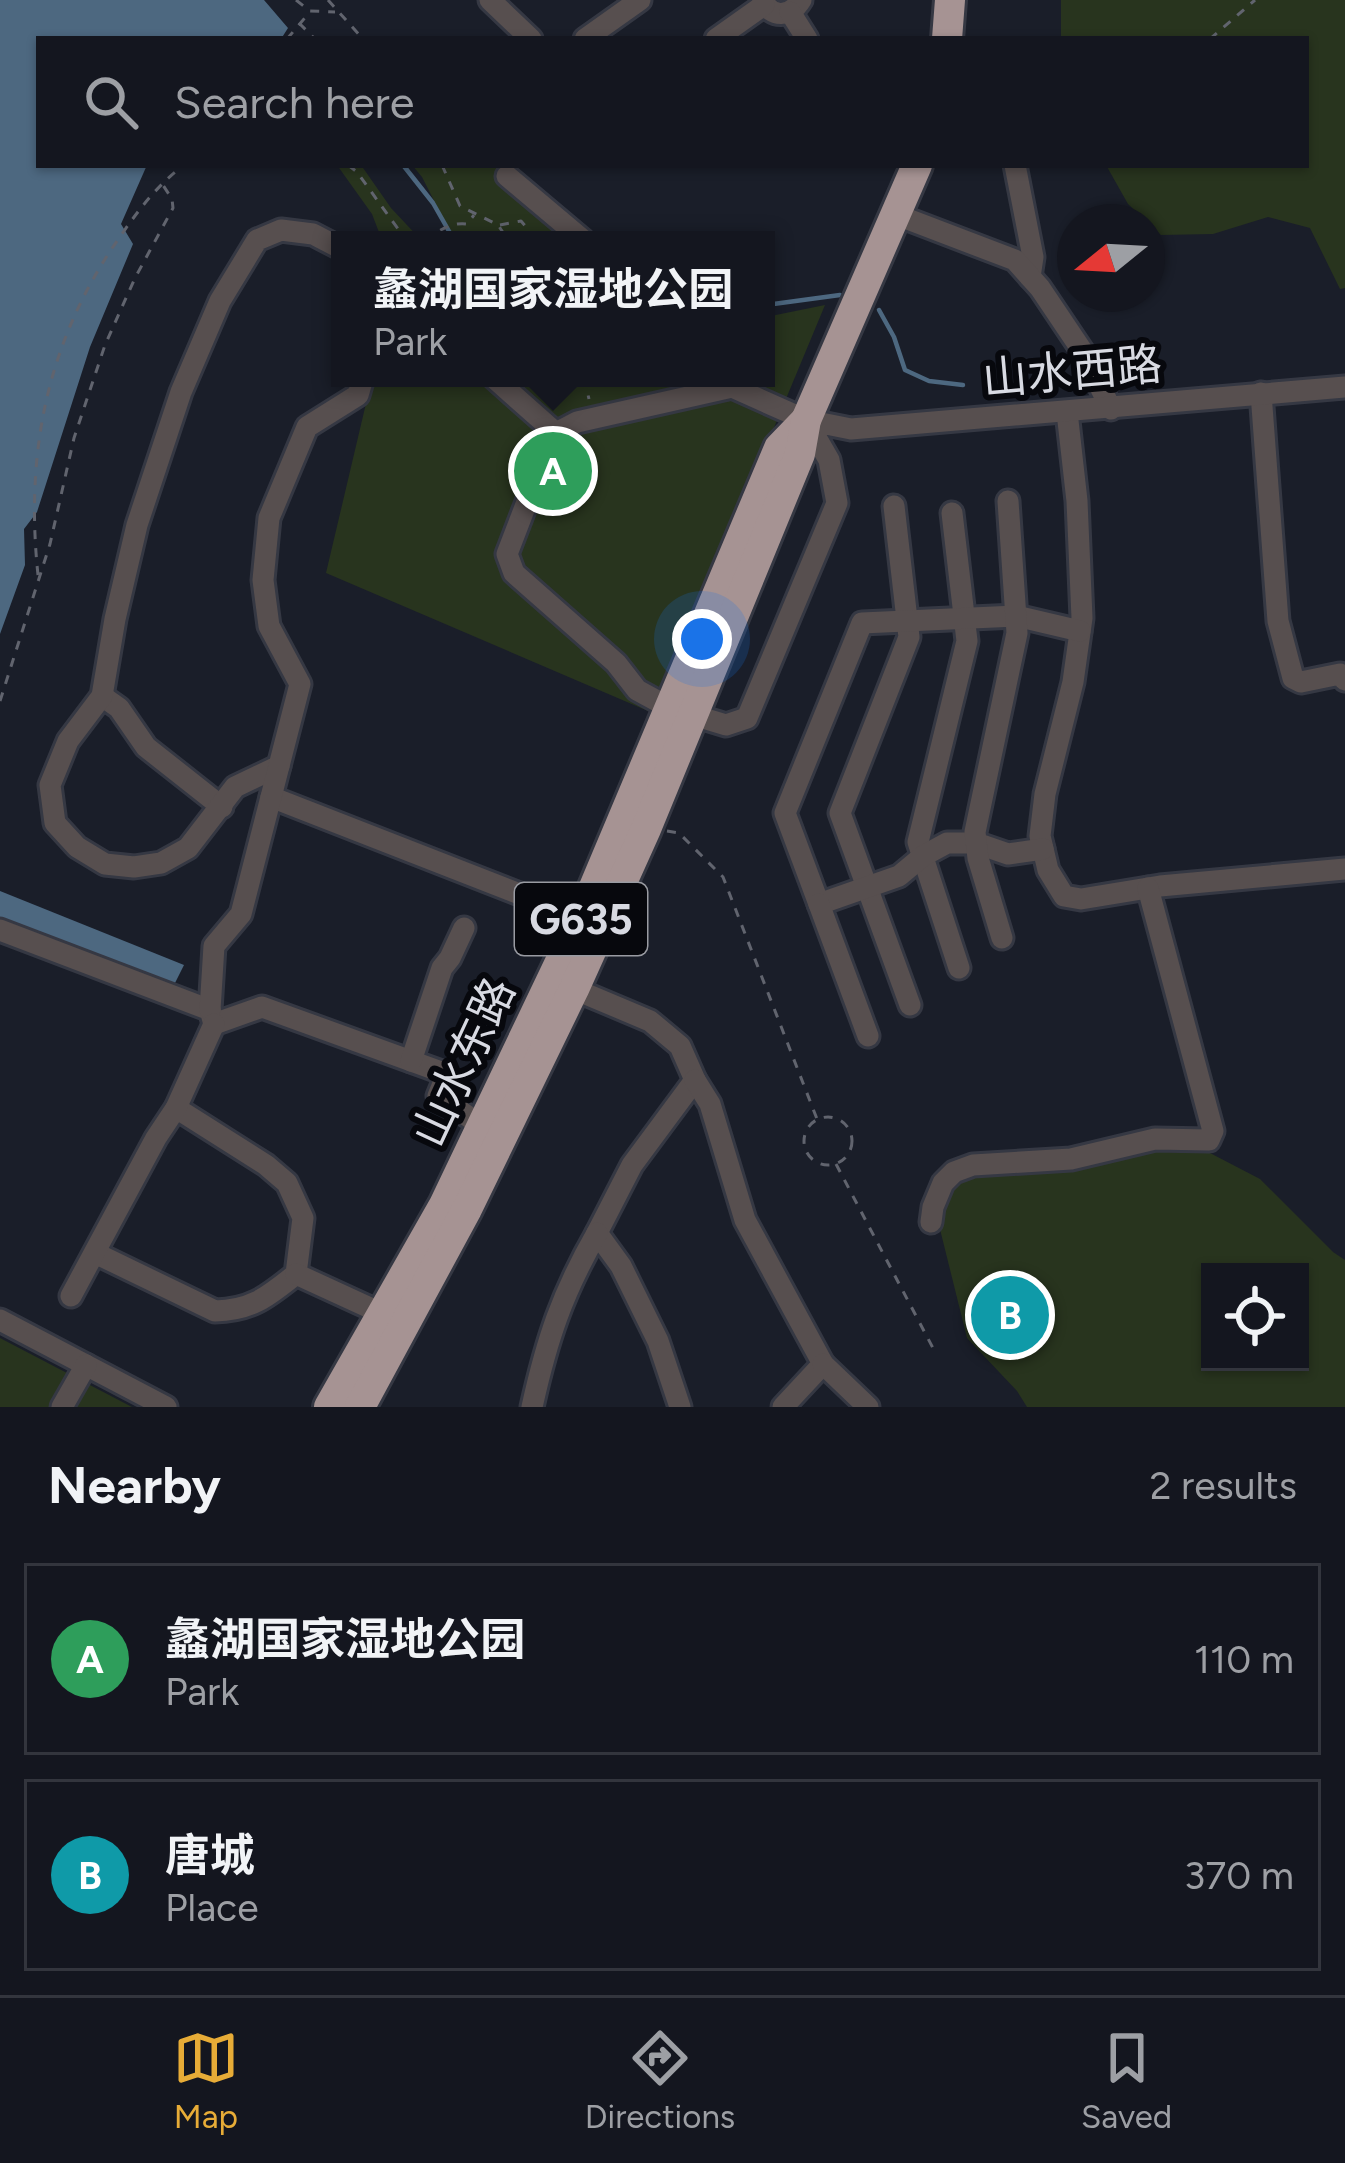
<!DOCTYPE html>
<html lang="en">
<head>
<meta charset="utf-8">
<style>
  :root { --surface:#14161f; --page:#1d1f28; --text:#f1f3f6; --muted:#9d9fa4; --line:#33353d; --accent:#e7ac37 }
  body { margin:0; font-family:Figtree,"Noto Sans SC",sans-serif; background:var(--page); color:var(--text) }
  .controls { position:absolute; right:36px; bottom:36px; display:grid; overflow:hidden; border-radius:0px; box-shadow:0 3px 9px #0004 }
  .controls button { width:108px; height:108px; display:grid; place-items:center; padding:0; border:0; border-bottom:3px solid var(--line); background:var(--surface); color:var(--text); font:60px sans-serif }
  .compass { position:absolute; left:1057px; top:204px; width:108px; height:108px; border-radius:50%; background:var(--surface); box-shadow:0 3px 9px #0004; rotate:252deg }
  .you { position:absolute; left:702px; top:639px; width:42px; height:42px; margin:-30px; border:9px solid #fff; border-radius:50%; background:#1a73e8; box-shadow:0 0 0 18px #1a73e833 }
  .badge { display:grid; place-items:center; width:78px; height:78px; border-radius:50%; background:var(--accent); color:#fff; font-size:39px; font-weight:700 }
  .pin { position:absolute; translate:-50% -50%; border:6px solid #fff; box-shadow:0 3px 12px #0006 }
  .popup { position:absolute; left:331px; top:231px; width:444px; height:156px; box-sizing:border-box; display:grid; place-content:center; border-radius:0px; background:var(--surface); filter:drop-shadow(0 3px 9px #0005); font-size:39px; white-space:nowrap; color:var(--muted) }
  .popup b { font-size:45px; color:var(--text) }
  .popup::after { content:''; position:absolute; left:50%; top:100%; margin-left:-24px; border:24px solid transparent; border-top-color:var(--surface) }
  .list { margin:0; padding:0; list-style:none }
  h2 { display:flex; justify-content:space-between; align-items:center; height:156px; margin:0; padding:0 48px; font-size:51px }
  h2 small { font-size:39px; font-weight:400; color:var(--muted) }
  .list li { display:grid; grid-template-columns:78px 1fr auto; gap:36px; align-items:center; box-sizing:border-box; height:192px; margin:0 24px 24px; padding:0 24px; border:3px solid var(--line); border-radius:0px }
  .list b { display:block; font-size:45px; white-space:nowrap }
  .list p { margin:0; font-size:39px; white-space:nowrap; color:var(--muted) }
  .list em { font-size:39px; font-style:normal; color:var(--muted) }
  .icon { flex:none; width:66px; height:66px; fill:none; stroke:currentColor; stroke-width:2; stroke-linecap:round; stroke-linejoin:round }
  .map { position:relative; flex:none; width:1345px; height:1407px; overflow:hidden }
  .search { position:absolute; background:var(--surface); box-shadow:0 3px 9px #0004; left:36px; right:36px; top:36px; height:132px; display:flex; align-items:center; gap:30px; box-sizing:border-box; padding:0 42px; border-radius:0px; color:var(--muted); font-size:45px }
  .sheet { height:588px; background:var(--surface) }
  nav { display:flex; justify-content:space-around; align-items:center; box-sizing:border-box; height:168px; border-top:3px solid var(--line); background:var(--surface); font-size:33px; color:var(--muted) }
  nav a { display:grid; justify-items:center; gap:6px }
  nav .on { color:var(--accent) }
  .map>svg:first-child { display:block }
  .green { fill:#28341e; fill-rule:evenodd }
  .water { fill:#4d6880 }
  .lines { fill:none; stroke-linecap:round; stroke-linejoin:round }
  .stream { stroke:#4d6880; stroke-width:4.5 }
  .minor-casing { stroke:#353843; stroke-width:27 }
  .highway-casing { stroke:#353843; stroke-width:36 }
  .path { stroke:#61646e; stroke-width:3; stroke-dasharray:9 9; stroke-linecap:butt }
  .minor { stroke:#574f4f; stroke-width:21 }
  .highway { stroke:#a69393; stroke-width:30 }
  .labels { text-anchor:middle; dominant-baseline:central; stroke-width:12; stroke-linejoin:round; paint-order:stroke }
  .shield { fill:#07080d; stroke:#999ba2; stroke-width:3 }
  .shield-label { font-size:42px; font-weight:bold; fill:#d8dae2 }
  .street-label { font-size:45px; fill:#d8dae2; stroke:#07080d }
</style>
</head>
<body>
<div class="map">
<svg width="1345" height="1407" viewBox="0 0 1345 1407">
  <rect width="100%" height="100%" fill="#1a1e29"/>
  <g class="green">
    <polygon points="1061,0 1345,0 1345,288 1340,289 1310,228 1268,217 1213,234 1161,235 1128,204 1106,165 1306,165 1306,39 1061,39"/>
    <polygon points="337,165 361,165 391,208 421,240 382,240 372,214"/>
    <polygon points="412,165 498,165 575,240 454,240 422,177"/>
    <polygon points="825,305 655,714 326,573 372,378 766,378 766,317"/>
    <path d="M1185,1140L1260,1179L1333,1252L1345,1260V1407H1027L1017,1391L967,1338L933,1201L982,1159ZM1210,1272H1300V1362H1210Z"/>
    <polygon points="0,1338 132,1407 0,1407"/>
  </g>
  <g class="water">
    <polygon points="0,0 264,0 288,28 281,39 39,39 39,165 147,165 121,224 133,244 90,347 37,512 24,529 25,565 0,634"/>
    <polygon points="0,891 184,965 173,987 0,921"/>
  </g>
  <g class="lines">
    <g class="stream">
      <polyline points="403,165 433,203 454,240"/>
      <polyline points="766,305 840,295"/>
      <polyline points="879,310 894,337 905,370 929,381 963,385"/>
    </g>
    <defs>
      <g id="minor">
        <polyline points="490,0 531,39"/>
        <path d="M763,0C771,19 791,17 801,0"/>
        <polyline points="790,12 807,39"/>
        <polyline points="585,39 640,0"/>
        <polyline points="716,39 764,5"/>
        <polyline points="1015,165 1033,257 1030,277"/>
        <polyline points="507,176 583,240"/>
        <polyline points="897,215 1015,260 1040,288 1083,352 1111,409"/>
        <polyline points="494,378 556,433"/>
        <polyline points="1261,393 1278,621 1293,678 1301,682 1340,674 1345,680"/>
        <polyline points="1067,412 1077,501 1082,618 1073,682 1045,794 1040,836 1048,870 1064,896 1081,899 1160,886 1345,869"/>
        <polyline points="806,420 829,460 837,503 747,718 726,725 670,708 637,690 616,663 514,573 507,554 545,455 556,433 577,422 732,387 806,420 851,429 1345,387"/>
        <polyline points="894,506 909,637 840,813 910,1005"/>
        <polyline points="952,513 967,641 918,842 959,968"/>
        <polyline points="102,696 119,708 146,747 222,807"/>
        <polyline points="279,766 235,787 188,848 161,863 134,867 105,864 77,847 55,823 50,785 68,741 102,696 115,619 137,525 181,392 220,301 257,240 281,230 313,234 340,248"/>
        <polyline points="271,797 581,918"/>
        <polyline points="1043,849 1008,854 976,843 947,843 923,856 899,876 819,904 785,813 862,623 1016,616 1080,631"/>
        <polyline points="819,904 868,1036"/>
        <polyline points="0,930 210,1010 214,1024 262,1007 447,1074 438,1096 482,1126"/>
        <polyline points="1002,938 978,858 975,832 1017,633 1008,501"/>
        <polyline points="574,989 650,1021 680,1046 695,1080 632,1165 597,1233 621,1266 658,1341 680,1407"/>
        <polyline points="210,1010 214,946 241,914 300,684 269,626 263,580 269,518 307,427 358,395 363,378"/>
        <polyline points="411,1061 442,968 450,958 464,928"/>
        <polyline points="695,1080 710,1104 745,1220 823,1364 783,1407"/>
        <polyline points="931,1222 933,1207 943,1183 954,1172 973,1165 1071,1159 1155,1139 1209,1140 1213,1131 1148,888"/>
        <path d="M95,1253L215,1311C253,1310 268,1296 296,1274L303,1218L287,1183L266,1165L176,1108"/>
        <polyline points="296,1274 394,1319"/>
        <polyline points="71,1296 156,1138 176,1108 214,1024"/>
        <polyline points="0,1320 166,1407"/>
        <polyline points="823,1364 868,1407"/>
        <polyline points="62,1407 86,1365"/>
        <path d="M532,1407C547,1339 562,1294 597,1233"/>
      </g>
      <g id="highway">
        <polyline points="947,39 950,0"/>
        <polyline points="329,1407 444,1205 581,918 779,448 806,420"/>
        <polyline points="360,1407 467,1209 574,989 646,829 800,454 806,420 917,165"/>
      </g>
    </defs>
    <use href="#minor" class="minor-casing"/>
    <use href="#highway" class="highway-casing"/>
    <g class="path">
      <polyline points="296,0 310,11 335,12"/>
      <polyline points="328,0 363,39"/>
      <polyline points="299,23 315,39"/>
      <polyline points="287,39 309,13"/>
      <polyline points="1210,39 1255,0"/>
      <polyline points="348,165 357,172 406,240"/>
      <polyline points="442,165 460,206 498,225 508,240"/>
      <polyline points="500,225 521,221 537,240"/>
      <path d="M425,240C439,231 450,222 467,224L474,215"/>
      <polyline points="584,378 589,399"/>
      <path d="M38,575C25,453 47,342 117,241C137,212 156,186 184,165"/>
      <polyline points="0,701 50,544 74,438 105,345 135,278 173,208 172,199 161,182"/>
      <polyline points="667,831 679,833 723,877 817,1119"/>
      <circle cx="828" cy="1141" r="24"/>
      <polyline points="836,1164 934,1350"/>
    </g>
    <use href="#minor" class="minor"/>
    <use href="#highway" class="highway"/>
  </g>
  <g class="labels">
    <rect class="shield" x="515" y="883" width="132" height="72" rx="9"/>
    <g class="shield-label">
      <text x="581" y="919">G635</text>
    </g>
    <g class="street-label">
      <text transform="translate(1072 371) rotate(-5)">山水西路</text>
      <text transform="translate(463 1062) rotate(-65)">山水东路</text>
    </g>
  </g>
</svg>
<div class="controls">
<button><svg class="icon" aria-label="locate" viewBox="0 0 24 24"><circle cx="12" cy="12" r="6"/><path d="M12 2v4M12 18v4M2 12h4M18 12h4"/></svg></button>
</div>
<svg class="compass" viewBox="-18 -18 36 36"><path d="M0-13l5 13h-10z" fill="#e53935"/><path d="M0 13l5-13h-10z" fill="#9d9fa4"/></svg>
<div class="you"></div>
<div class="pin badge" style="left:553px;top:471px;background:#2e9e5b">A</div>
<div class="popup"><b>蠡湖国家湿地公园</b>Park</div>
<div class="pin badge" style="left:1010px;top:1315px;background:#0f9aa8">B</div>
<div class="search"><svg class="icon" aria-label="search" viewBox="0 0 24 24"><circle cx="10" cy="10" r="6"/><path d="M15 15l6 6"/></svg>Search here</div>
</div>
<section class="sheet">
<h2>Nearby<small>2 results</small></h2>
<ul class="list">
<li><span class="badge" style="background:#2e9e5b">A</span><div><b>蠡湖国家湿地公园</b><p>Park</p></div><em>110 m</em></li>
<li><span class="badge" style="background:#0f9aa8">B</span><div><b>唐城</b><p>Place</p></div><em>370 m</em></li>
</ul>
</section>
<nav>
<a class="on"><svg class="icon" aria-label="map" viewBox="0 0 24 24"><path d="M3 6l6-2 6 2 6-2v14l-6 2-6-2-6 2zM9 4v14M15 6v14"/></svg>Map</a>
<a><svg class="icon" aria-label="directions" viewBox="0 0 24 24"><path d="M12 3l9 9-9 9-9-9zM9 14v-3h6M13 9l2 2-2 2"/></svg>Directions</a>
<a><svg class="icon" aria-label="saved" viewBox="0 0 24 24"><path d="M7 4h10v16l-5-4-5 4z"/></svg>Saved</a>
</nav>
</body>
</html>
